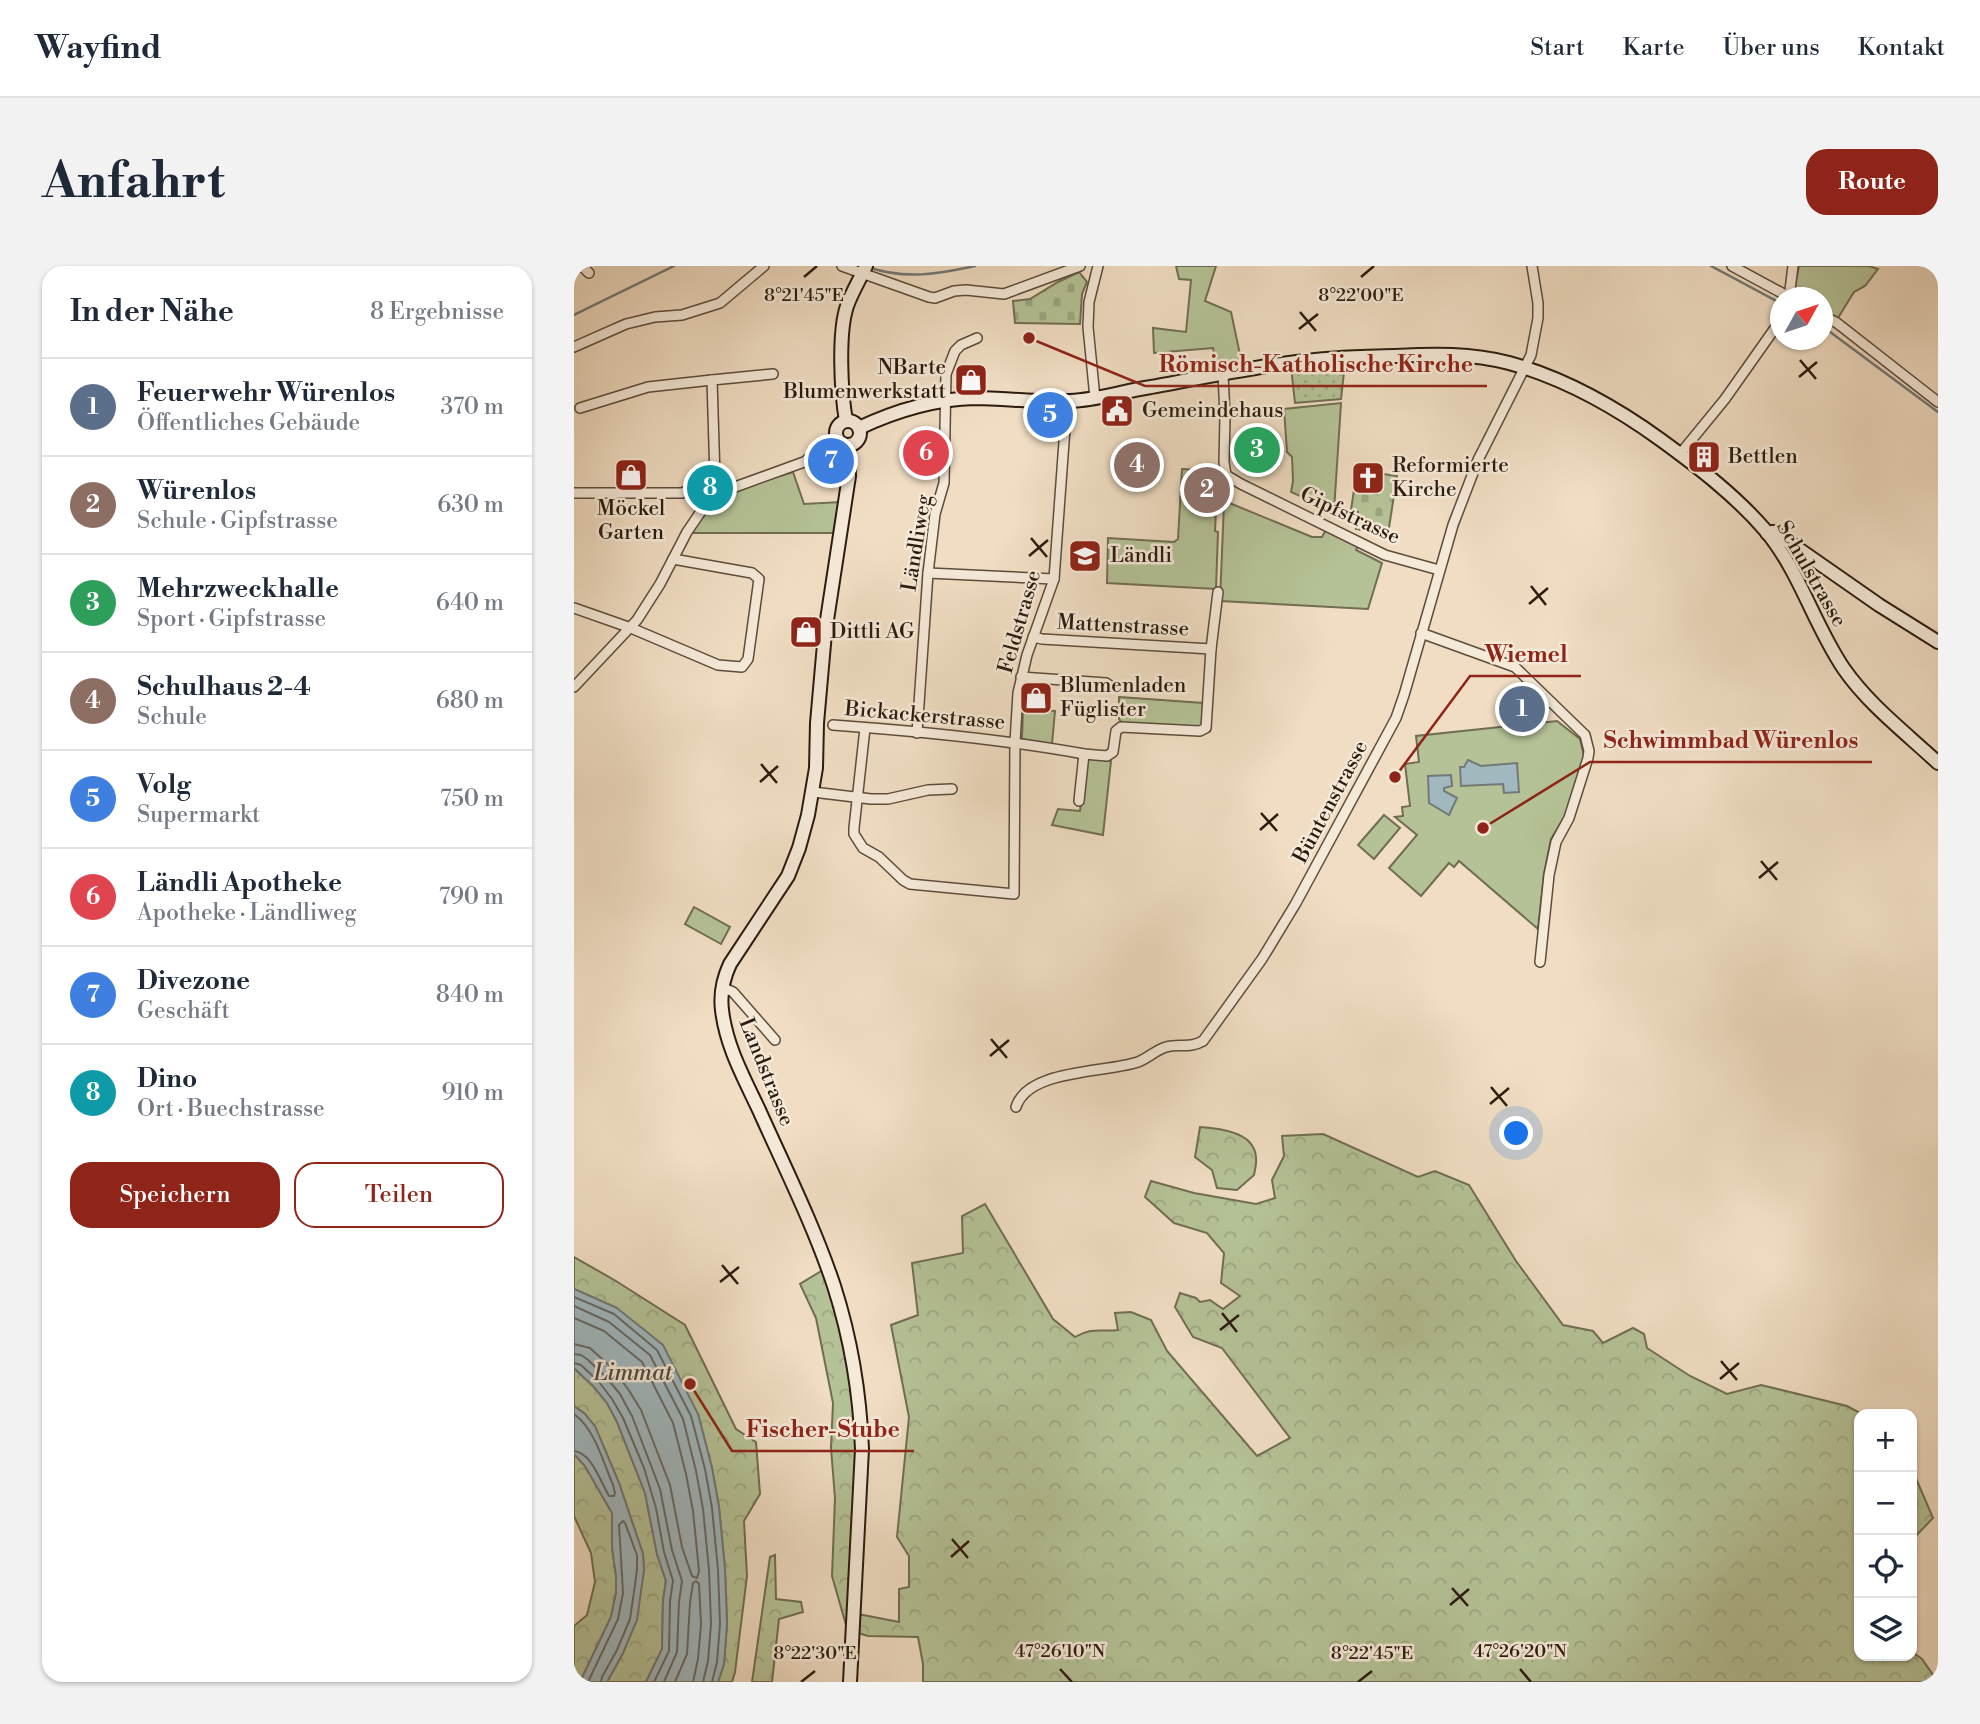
<!DOCTYPE html>
<html lang="de">
<head>
<meta charset="utf-8">
<style>
  :root { --surface:#fff; --page:#f2f2f3; --text:#1f2937; --muted:#747a83; --line:#e0e1e3; --accent:#8f2418 }
  body { margin:0; font-family:"Libre Bodoni",serif; background:var(--page); color:var(--text) }
  .controls { position:absolute; right:21px; bottom:21px; display:grid; overflow:hidden; border-radius:14px; box-shadow:0 2px 5px #0004 }
  .controls button { width:63px; height:63px; display:grid; place-items:center; padding:0; border:0; border-bottom:2px solid var(--line); background:var(--surface); color:var(--text); font:35px sans-serif }
  .compass { position:absolute; left:1196px; top:21px; width:63px; height:63px; border-radius:50%; background:var(--surface); box-shadow:0 2px 5px #0004; rotate:50deg }
  .you { position:absolute; left:943px; top:868px; width:24px; height:24px; margin:-18px; border:5px solid #fff; border-radius:50%; background:#1a73e8; box-shadow:0 0 0 10px #1a73e833 }
  .badge { display:grid; place-items:center; width:46px; height:46px; border-radius:50%; background:var(--accent); color:#fff; font-size:23px; font-weight:700 }
  .pin { position:absolute; translate:-50% -50%; border:4px solid #fff; box-shadow:0 2px 7px #0006 }
  .list { margin:0; padding:0; list-style:none }
  h2 { display:flex; justify-content:space-between; align-items:center; height:91px; margin:0; padding:0 28px; font-size:30px }
  h2 small { font-size:23px; font-weight:400; color:var(--muted) }
  .list li { display:grid; grid-template-columns:46px 1fr auto; gap:21px; align-items:center; box-sizing:border-box; height:98px; padding:0 28px; border-top:2px solid var(--line) }
  .list b { display:block; font-size:26px; white-space:nowrap }
  .list p { margin:0; font-size:23px; white-space:nowrap; color:var(--muted) }
  .list em { font-size:23px; font-style:normal; color:var(--muted) }
  .actions { display:flex; gap:14px; padding:21px 28px }
  .actions a { flex:1; padding:16px 0; border:2px solid var(--accent); border-radius:21px; text-align:center; font-size:24px; color:var(--accent) }
  .actions .main { background:var(--accent); color:#fff }
  .icon { flex:none; width:38px; height:38px; fill:none; stroke:currentColor; stroke-width:2; stroke-linecap:round; stroke-linejoin:round }
  .map { position:relative; flex:none; width:1364px; height:1416px; overflow:hidden; border-radius:21px }
  header { display:flex; align-items:center; gap:42px; box-sizing:border-box; height:98px; padding:0 35px; background:var(--surface); border-bottom:2px solid var(--line) }
  header strong { font-size:33px }
  nav { display:flex; gap:38px; margin-inline-start:auto; font-size:24px }
  .intro { display:flex; align-items:center; justify-content:space-between; box-sizing:border-box; height:168px; padding:0 42px }
  h1 { margin:0; font-size:49px }
  .button { padding:18px 32px; border-radius:21px; background:var(--accent); color:#fff; font-size:24px; font-weight:700 }
  main { display:flex; gap:42px; padding:0 42px }
  aside { flex:1; background:var(--surface); border-radius:21px; box-shadow:0 2px 5px #0004 }
  .map>svg:first-child { display:block }
  .grass { fill:#b5c297; stroke:#706e52; stroke-width:2 }
  .forest { fill:url(#forest-crowns); stroke:#706e52; stroke-width:2 }
  .cemetery { fill:url(#cemetery-stones); stroke:#706e52; stroke-width:2 }
  .park { fill:url(#park-dots); stroke:#706e52; stroke-width:2 }
  .water { fill:#a1b8bf; stroke:#727978; stroke-width:2 }
  .lines { fill:none; stroke-linecap:round; stroke-linejoin:round }
  .shore { stroke:#666a66; stroke-width:2 }
  .stream { stroke:#727978; stroke-width:2.5 }
  .street-casing { stroke:#5d4c3b; stroke-width:12 }
  .secondary-casing { stroke:#2c1b0e; stroke-width:16 }
  .street { stroke:#f5e9d8; stroke-width:9 }
  .secondary { stroke:#f5e9d8; stroke-width:12 }
  .ticks { fill:none; stroke:#2c1b0e; stroke-width:2.5 }
  .labels { text-anchor:middle; dominant-baseline:central; stroke-width:5; stroke-linejoin:round; paint-order:stroke }
  .poi-label { font-size:21px; fill:#2c1b0e; stroke:#f5e9d8; text-anchor:start }
  .street-label { font-size:21px; fill:#2c1b0e; stroke:#f5e9d8 }
  .water-label { font-size:23px; font-style:italic; fill:#4f4a43; stroke:#f5e9d8 }
  .ticks-label { font-size:18px; text-anchor:middle; fill:#2c1b0e; stroke:#f5e9d8; stroke-width:5; stroke-linejoin:round; paint-order:stroke }
  .leader { fill:none; stroke:#8f2418; stroke-width:2.5 }
  .callout-dot { fill:#8f2418; stroke:#f5e9d8; stroke-width:2.5 }
  .callout-label { font-size:23px; text-anchor:middle; font-weight:bold; fill:#8f2418; stroke:#f5e9d8; stroke-width:5; stroke-linejoin:round; paint-order:stroke }
</style>
</head>
<body>
<header>
<strong>Wayfind</strong>
<nav><a>Start</a><a>Karte</a><a>Über uns</a><a>Kontakt</a></nav>
</header>
<div class="intro"><h1>Anfahrt</h1><a class="button">Route</a></div>
<main>
<aside>
<h2>In der Nähe<small>8 Ergebnisse</small></h2>
<ul class="list">
<li><span class="badge" style="background:#5c6f8a">1</span><div><b>Feuerwehr Würenlos</b><p>Öffentliches Gebäude</p></div><em>370 m</em></li>
<li><span class="badge" style="background:#8d6e63">2</span><div><b>Würenlos</b><p>Schule · Gipfstrasse</p></div><em>630 m</em></li>
<li><span class="badge" style="background:#2e9e5b">3</span><div><b>Mehrzweckhalle</b><p>Sport · Gipfstrasse</p></div><em>640 m</em></li>
<li><span class="badge" style="background:#8d6e63">4</span><div><b>Schulhaus 2-4</b><p>Schule</p></div><em>680 m</em></li>
<li><span class="badge" style="background:#3f7fe0">5</span><div><b>Volg</b><p>Supermarkt</p></div><em>750 m</em></li>
<li><span class="badge" style="background:#e0444e">6</span><div><b>Ländli Apotheke</b><p>Apotheke · Ländliweg</p></div><em>790 m</em></li>
<li><span class="badge" style="background:#3f7fe0">7</span><div><b>Divezone</b><p>Geschäft</p></div><em>840 m</em></li>
<li><span class="badge" style="background:#0f9aa8">8</span><div><b>Dino</b><p>Ort · Buechstrasse</p></div><em>910 m</em></li>
</ul>
<div class="actions"><a class="main">Speichern</a><a>Teilen</a></div>
</aside>
<div class="map">
<svg width="1364" height="1416" viewBox="0 0 1364 1416">
  <defs>
    <pattern id="forest-crowns" width="20" height="18" patternUnits="userSpaceOnUse" patternTransform="scale(1.75)"><rect width="20" height="18" fill="#b5c297"/><path d="M2 6a3 3 0 1 1 6 0M12 15a3 3 0 1 1 6 0" fill="none" stroke="#9ca681"/></pattern>
    <pattern id="cemetery-stones" width="16" height="16" patternUnits="userSpaceOnUse" patternTransform="scale(1.75)"><rect width="16" height="16" fill="#b5c297"/><path d="M2 7V4a2 2 0 0 1 4 0v3zM10 15v-3a2 2 0 0 1 4 0v3z" fill="#9ca681"/></pattern>
    <pattern id="park-dots" width="8" height="8" patternUnits="userSpaceOnUse" patternTransform="scale(1.75)"><rect width="8" height="8" fill="#b5c297"/><path d="M2 2h.1M6 6h.1" fill="none" stroke="#9ca681" stroke-width="1.8" stroke-linecap="round"/></pattern>
  </defs>
  <rect width="100%" height="100%" fill="#f0ddc3"/>
  <filter id="stains"><feTurbulence type="fractalNoise" baseFrequency=".00286" numOctaves="4"/><feColorMatrix values="0 0 0 0 .2 0 0 0 0 .09 0 0 0 0 .02 0 0 0 .5 -.17"/></filter>
  <radialGradient id="worn" r=".72"><stop offset=".6" stop-color="#630" stop-opacity="0"/><stop offset="1" stop-color="#630" stop-opacity=".3"/></radialGradient>
  <g class="grass">
    <polygon points="602,0 642,0 631,35 657,46 668,98 643,104 639,82 580,87 579,62 612,66 617,14 605,13"/>
    <polygon points="1225,0 1295,0 1304,3 1291,20 1280,26 1264,52 1249,44 1248,32 1223,31 1219,29"/>
    <polygon points="767,137 760,245 717,226 719,215 718,191 713,186 710,143"/>
    <polygon points="608,203 644,205 641,265 644,266 642,323 533,317 534,272 600,276 604,273"/>
    <path d="M219,206L230,238L267,236L261,267H118C122,260 125,253 130,248C152,223 188,216 219,206Z"/>
    <polygon points="653,236 738,271 748,271 753,262 785,278 782,284 808,297 794,343 646,335 650,237"/>
    <polygon points="545,431 629,437 628,459 624,461 548,457 545,453"/>
    <polygon points="449,443 481,445 478,478 448,473"/>
    <polygon points="983,455 1006,473 1010,490 992,548 977,573 970,608 964,663 885,595 880,601 875,597 847,630 815,602 843,569 821,551 829,550 828,541 836,540 831,498 845,496 842,470"/>
    <polygon points="513,492 537,495 529,569 478,559 484,543 506,545"/>
    <polygon points="810,549 826,562 800,593 784,579"/>
    <polygon points="120,641 156,661 147,678 111,658"/>
  </g>
  <g class="forest">
    <path d="M626,861C642,862 671,865 679,881C684,890 682,900 680,909L663,924L643,922L638,904L621,891Z"/>
    <path d="M749,868L844,911L861,905L895,919L942,995L989,1059L1019,1065L1029,1077L1059,1062L1070,1068L1073,1082L1116,1110L1153,1128L1187,1119L1273,1140L1288,1148H1285V1390H1338V1386L1348,1393L1364,1416H349V1398L344,1371L294,1370L284,1367V1348L325,1356V1323L335,1321V1290L323,1271L335,1151L317,1059L344,1049L338,997L389,987L388,950L411,938L479,1053L501,1071C517,1061 526,1066 544,1064L541,1047L557,1046L577,1054L593,1085L683,1190L716,1172L648,1082L619,1071L601,1041L606,1027L622,1032L626,1036L636,1034L649,1043L666,1030L647,1017L650,987L633,967L600,957L571,931L577,915L620,927L682,938L701,932L698,914L710,890L708,870Z"/>
    <polygon points="0,991 42,1015 111,1059 162,1163 182,1176 186,1228 170,1255 173,1310 161,1406 158,1416 144,1416 150,1398 153,1358 151,1303 145,1241 138,1202 124,1148 43,1042 0,1023"/>
    <polygon points="249,1004 264,1047 280,1121 283,1164 274,1366 258,1310 261,1232 257,1182 259,1137 242,1052 226,1018"/>
    <polygon points="0,1102 20,1121 33,1137 43,1156 71,1227 83,1288 92,1315 89,1334 88,1383 72,1416 33,1416 49,1387 62,1354 70,1304 69,1288 45,1217 26,1172 11,1148 0,1140"/>
    <polygon points="0,1188 11,1200 38,1247 38,1281 42,1310 42,1327 37,1351 6,1416 0,1416 0,1360 13,1349 21,1316 17,1287 0,1250"/>
    <polygon points="1338,1203 1359,1252 1338,1274"/>
    <polygon points="201,1289 202,1333 227,1336 229,1346 205,1353 198,1416 178,1416 196,1291"/>
  </g>
  <g class="cemetery">
    <polygon points="505,6 513,16 508,28 506,58 441,57 439,35 456,33 484,16"/>
    <polygon points="809,208 823,210 814,268 782,263 784,246 777,244 780,224 803,228 805,218 807,218"/>
  </g>
  <polygon class="park" points="771,97 767,133 721,137 717,101"/>
  <g class="water">
    <polygon points="894,494 907,500 943,497 945,526 930,527 929,518 887,520 886,501 890,501"/>
    <polygon points="877,509 878,520 870,522 870,525 883,532 875,549 855,537 854,510"/>
    <polygon points="0,1023 43,1042 89,1079 124,1148 138,1202 145,1241 151,1303 153,1358 150,1398 144,1416 72,1416 88,1383 89,1334 92,1315 83,1288 71,1227 43,1156 33,1137 20,1121 0,1102"/>
    <polygon points="0,1140 11,1148 21,1160 45,1217 69,1288 70,1304 63,1354 49,1387 33,1416 6,1416 37,1351 42,1327 42,1310 38,1281 38,1247 11,1200 0,1188"/>
  </g>
  <g class="lines">
    <g class="shore">
      <polyline points="0,1031 40,1048 83,1084 117,1150 131,1203 138,1242 144,1304 146,1358 143,1396 138,1416"/>
      <polyline points="0,1040 35,1056 76,1089 109,1153 122,1205 129,1243 135,1304 137,1358 134,1395 129,1416"/>
      <polyline points="0,1052 30,1065 68,1096 99,1157 112,1208 119,1245 125,1305 123,1312 118,1310 108,1281 96,1219 67,1144 54,1123 38,1102 16,1082 0,1078"/>
      <polyline points="0,1088 7,1089 13,1093 31,1110 46,1128 58,1150 86,1223 98,1284 108,1315 105,1336 103,1386 90,1416"/>
      <polyline points="0,1097 7,1099 25,1116 38,1133 49,1152 70,1202 82,1242 90,1286 99,1315 96,1335 95,1385 80,1416"/>
      <path d="M0,1148C21,1163 29,1196 39,1219L41,1227L40,1230H35C26,1215 18,1187 0,1185"/>
      <polyline points="14,1416 44,1353 49,1327 45,1259 49,1255 51,1257 63,1289 63,1303 61,1319 56,1353 43,1384 28,1411 27,1416"/>
      <polyline points="101,1416 113,1388 116,1337 119,1317 122,1315 125,1318 127,1358 124,1393 119,1416"/>
    </g>
    <g class="stream">
      <polyline points="1137,0 1206,37"/>
      <path d="M294,1C331,14 364,8 401,0"/>
      <polyline points="0,49 100,0"/>
      <polyline points="1248,60 1364,146"/>
    </g>
    <defs>
      <g id="street">
        <polyline points="8,0 15,7"/>
        <polyline points="268,0 355,31 361,32 380,25 392,24 430,28 506,0"/>
        <polyline points="1158,0 1217,32"/>
        <polyline points="1215,32 1219,0"/>
        <polyline points="1248,49 1263,57 1364,136"/>
        <polyline points="0,81 52,58 81,51 108,49 146,37 190,0"/>
        <polyline points="649,108 651,150 650,196 652,209 667,218 811,289 865,304"/>
        <polyline points="521,132 514,61 515,36 524,0"/>
        <polyline points="6,142 74,121 138,114"/>
        <polyline points="1106,188 1151,133 1206,55"/>
        <polyline points="141,212 138,114 199,108"/>
        <polyline points="0,227 108,227 141,212"/>
        <polyline points="354,307 480,313"/>
        <polyline points="0,342 57,362 144,399 168,401 174,393 185,313 178,307 99,293"/>
        <polyline points="847,367 941,401 1011,469 1015,485 1014,492 995,552 982,576 975,609 966,696"/>
        <polyline points="459,371 468,373 637,383"/>
        <polyline points="447,411 532,417 538,421"/>
        <path d="M0,421L63,354L86,318L113,266L130,241L145,229L161,221L230,196C244,187 245,177 262,171"/>
        <path d="M259,459C343,465 427,473 510,488L505,535"/>
        <polyline points="291,462 280,562 280,568 289,582 305,591 329,614 336,618 440,628 441,476 444,427 453,389 480,313 493,135"/>
        <polyline points="343,467 354,307 361,248 370,217 372,108 381,85 387,79 403,72"/>
        <polyline points="510,488 533,490 539,486 542,465 547,461 626,465 632,462 637,383 644,326"/>
        <polyline points="239,526 297,533 314,533 354,524 378,523"/>
        <polyline points="148,721 159,726 201,774"/>
        <path d="M442,841C454,803 531,807 564,796C574,792 582,784 592,781C605,777 615,783 629,775L688,693L722,637L822,452L830,429L879,259L904,194L957,89L964,52V37L958,0"/>
      </g>
      <g id="secondary">
        <circle cx="274" cy="167" r="12"/>
        <path d="M272,155C267,126 264,67 273,40C278,26 286,13 292,0"/>
        <path d="M285,162C321,145 360,133 401,132C432,132 464,137 496,135C523,134 550,125 577,121C620,113 664,104 708,98C745,92 784,91 821,90C860,88 897,87 935,97C990,112 1040,140 1087,174C1124,201 1162,230 1192,265C1226,306 1240,359 1270,403C1295,439 1332,467 1364,497"/>
        <path d="M274,179L275,210L251,367L243,457L242,502L234,549L225,582L214,610L156,698C149,713 146,728 148,744C152,780 170,812 185,844C211,902 240,960 260,1020C277,1073 286,1128 288,1183L276,1416"/>
        <polyline points="1193,267 1199,266 1206,270 1305,339 1364,376"/>
      </g>
    </defs>
    <use href="#street" class="street-casing"/>
    <use href="#secondary" class="secondary-casing"/>
    <use href="#street" class="street"/>
    <use href="#secondary" class="secondary"/>
  </g>
  <path class="ticks" d="M230,11L243,0M787,11L800,0M726,46L742,65M725,63L744,48M1226,94L1242,113M1225,111L1243,96M457,272L473,291M455,290L474,274M957,320L972,339M955,338L974,322M187,498L203,517M186,516L204,500M687,547L703,565M686,564L704,548M1187,595L1203,614M1185,612L1204,596M417,773L433,792M416,790L435,774M917,821L933,840M916,838L935,822M148,999L164,1018M146,1016L165,1001M648,1047L663,1066M646,1064L665,1049M1147,1095L1163,1114M1146,1113L1165,1097M378,1273L394,1292M377,1291L395,1275M878,1322L894,1340M876,1339L895,1323M486,1403L498,1416M946,1403L957,1416M227,1416L241,1405M784,1416L798,1405"/>
  <defs>
    <symbol id="shop-square" viewBox="-11 -11 22 22"><rect x="-9" y="-9" width="18" height="18" rx="4" fill="#8f2418" stroke="#f5e9d8"/><path d="M-5-2.5h2.3a2.7 3.5 0 0 1 5.4 0H5L5.5 6h-11ZM-1.5-2.5h3a1.5 2.3 0 0 0-3 0Z" fill="#fff"/></symbol>
    <symbol id="civic-square" viewBox="-11 -11 22 22"><rect x="-9" y="-9" width="18" height="18" rx="4" fill="#8f2418" stroke="#f5e9d8"/><path d="M-.6-6.5H3V-4.5H.6V-3L4-1V1h2V6H-6V1h2V-1L-.6-3ZM-1.2 2.5V6h2.4V2.5Z" fill="#fff"/></symbol>
    <symbol id="building-square" viewBox="-11 -11 22 22"><rect x="-9" y="-9" width="18" height="18" rx="4" fill="#8f2418" stroke="#f5e9d8"/><path d="M-4-6H4V6H1V3H-1V6H-4ZM-2.5-4.3h1.7v1.8h-1.7ZM.8-4.3h1.7v1.8H.8ZM-2.5-1h1.7V.8h-1.7ZM.8-1h1.7V.8H.8Z" fill="#fff"/></symbol>
    <symbol id="church-square" viewBox="-11 -11 22 22"><rect x="-9" y="-9" width="18" height="18" rx="4" fill="#8f2418" stroke="#f5e9d8"/><path d="M-1.2-6h2.4v3.5h3.3v2.4h-3.3V6h-2.4V-.1h-3.3v-2.4h3.3Z" fill="#fff"/></symbol>
    <symbol id="school-square" viewBox="-11 -11 22 22"><rect x="-9" y="-9" width="18" height="18" rx="4" fill="#8f2418" stroke="#f5e9d8"/><path d="M0-5L7-2L0 1L-7-2ZM-4 1L0 2.5L4 1V4Q0 6-4 4Z" fill="#fff"/></symbol>
  </defs>
  <g fill-rule="evenodd">
    <use href="#shop-square" x="378" y="95" width="38" height="38"/>
    <use href="#civic-square" x="524" y="126" width="38" height="38"/>
    <use href="#building-square" x="1111" y="172" width="38" height="38"/>
    <use href="#shop-square" x="38" y="190" width="38" height="38"/>
    <use href="#church-square" x="775" y="193" width="38" height="38"/>
    <use href="#school-square" x="492" y="271" width="38" height="38"/>
    <use href="#shop-square" x="213" y="347" width="38" height="38"/>
    <use href="#shop-square" x="443" y="413" width="38" height="38"/>
  </g>
  <g class="labels">
    <g class="poi-label">
      <text x="372" y="102" text-anchor="end">NBarte<tspan x="372" dy="24">Blumenwerkstatt</tspan></text>
      <text x="568" y="145">Gemeindehaus</text>
      <text x="1154" y="191">Bettlen</text>
      <text x="818" y="200">Reformierte<tspan x="818" dy="24">Kirche</tspan></text>
      <text x="57" y="243" text-anchor="middle">Möckel<tspan x="57" dy="24">Garten</tspan></text>
      <text x="536" y="290">Ländli</text>
      <text x="256" y="366">Dittli AG</text>
      <text x="486" y="420">Blumenladen<tspan x="486" dy="24">Füglister</tspan></text>
    </g>
    <g class="street-label">
      <text transform="translate(776 250) rotate(25)">Gipfstrasse</text>
      <text transform="translate(343 277) rotate(-81)">Ländliweg</text>
      <text transform="translate(1237 308) rotate(60)">Schulstrasse</text>
      <text transform="translate(446 356) rotate(-74)">Feldstrasse</text>
      <text transform="translate(549 360) rotate(3)">Mattenstrasse</text>
      <text transform="translate(351 450) rotate(5)">Bickackerstrasse</text>
      <text transform="translate(757 536) rotate(-62)">Büntenstrasse</text>
      <text transform="translate(192 806) rotate(68)">Landstrasse</text>
    </g>
    <g class="water-label">
      <text x="59" y="1107">Limmat</text>
    </g>
  </g>
  <g class="ticks-label">
    <text x="230" y="35">8°21'45"E</text>
    <text x="787" y="35">8°22'00"E</text>
    <text x="486" y="1391">47°26'10"N</text>
    <text x="946" y="1391">47°26'20"N</text>
    <text x="241" y="1393">8°22'30"E</text>
    <text x="798" y="1393">8°22'45"E</text>
  </g>
  <path class="leader" d="M455 72L571 120H913M821 511L896 410H1007M909 562L1016 496H1298M116 1118L158 1185H340"/>
  <g class="callout-dot">
    <circle cx="455" cy="72" r="7"/>
    <circle cx="821" cy="511" r="7"/>
    <circle cx="909" cy="562" r="7"/>
    <circle cx="116" cy="1118" r="7"/>
  </g>
  <g class="callout-label">
    <text x="742" y="106">Römisch-Katholische Kirche</text>
    <text x="952" y="396">Wiemel</text>
    <text x="1157" y="482">Schwimmbad Würenlos</text>
    <text x="249" y="1171">Fischer-Stube</text>
  </g>
  <rect width="100%" height="100%" filter="url(#stains)"/>
  <rect width="100%" height="100%" fill="url(#worn)"/>
</svg>
<div class="controls">
<button>+</button>
<button>−</button>
<button><svg class="icon" aria-label="locate" viewBox="0 0 24 24"><circle cx="12" cy="12" r="6"/><path d="M12 2v4M12 18v4M2 12h4M18 12h4"/></svg></button>
<button><svg class="icon" aria-label="layers" viewBox="0 0 24 24"><path d="M12 4l9 5-9 5-9-5zM3 14l9 5 9-5"/></svg></button>
</div>
<svg class="compass" viewBox="-18 -18 36 36"><path d="M0-13l5 13h-10z" fill="#e53935"/><path d="M0 13l5-13h-10z" fill="#747a83"/></svg>
<div class="you"></div>
<div class="pin badge" style="left:948px;top:443px;background:#5c6f8a">1</div>
<div class="pin badge" style="left:633px;top:224px;background:#8d6e63">2</div>
<div class="pin badge" style="left:683px;top:184px;background:#2e9e5b">3</div>
<div class="pin badge" style="left:563px;top:199px;background:#8d6e63">4</div>
<div class="pin badge" style="left:476px;top:149px;background:#3f7fe0">5</div>
<div class="pin badge" style="left:352px;top:187px;background:#e0444e">6</div>
<div class="pin badge" style="left:257px;top:195px;background:#3f7fe0">7</div>
<div class="pin badge" style="left:136px;top:222px;background:#0f9aa8">8</div>
</div>
</main>
</body>
</html>
